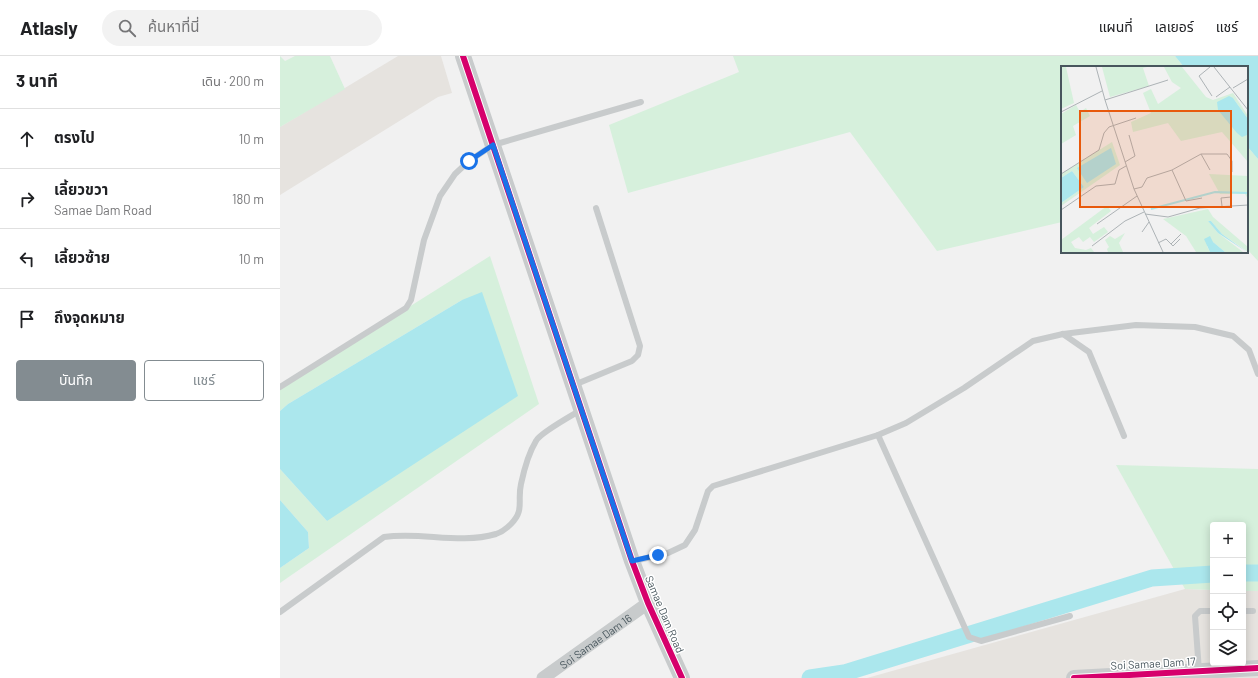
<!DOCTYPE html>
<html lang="th">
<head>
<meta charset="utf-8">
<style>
  :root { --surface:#fff; --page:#f2f2f2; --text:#202124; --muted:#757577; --line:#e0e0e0; --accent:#838c91 }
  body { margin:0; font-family:Barlow,"Noto Sans Thai",sans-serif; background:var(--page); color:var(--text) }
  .controls { position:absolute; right:12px; bottom:12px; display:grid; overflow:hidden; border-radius:4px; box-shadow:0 2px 10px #0003 }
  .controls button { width:36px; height:36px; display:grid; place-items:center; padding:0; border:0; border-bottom:1px solid var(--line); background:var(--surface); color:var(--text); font:20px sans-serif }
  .stop { position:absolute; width:12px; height:12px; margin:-9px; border:3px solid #1a73e8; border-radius:50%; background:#fff }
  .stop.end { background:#1a73e8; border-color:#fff; box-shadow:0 1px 4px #0008 }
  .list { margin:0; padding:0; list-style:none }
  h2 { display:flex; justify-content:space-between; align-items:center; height:52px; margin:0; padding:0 16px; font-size:17px }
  h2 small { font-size:13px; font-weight:400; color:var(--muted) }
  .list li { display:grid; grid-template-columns:26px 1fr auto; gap:12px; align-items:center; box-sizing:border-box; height:60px; padding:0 16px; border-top:1px solid var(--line) }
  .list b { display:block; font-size:15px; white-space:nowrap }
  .list p { margin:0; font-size:13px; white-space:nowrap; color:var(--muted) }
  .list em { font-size:13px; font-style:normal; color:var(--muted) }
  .actions { display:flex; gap:8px; padding:12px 16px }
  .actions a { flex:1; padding:9px 0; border:1px solid var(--accent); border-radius:4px; text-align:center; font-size:14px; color:var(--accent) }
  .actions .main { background:var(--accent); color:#fff }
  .icon { flex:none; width:22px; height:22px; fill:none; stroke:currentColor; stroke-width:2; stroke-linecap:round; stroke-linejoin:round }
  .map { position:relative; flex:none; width:978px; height:622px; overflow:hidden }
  header { display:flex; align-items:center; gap:24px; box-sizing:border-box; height:56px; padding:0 20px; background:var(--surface); border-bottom:1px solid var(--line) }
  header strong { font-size:19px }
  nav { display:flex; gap:22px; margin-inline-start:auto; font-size:14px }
  .search { width:280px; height:36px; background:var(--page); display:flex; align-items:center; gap:10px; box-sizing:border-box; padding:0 14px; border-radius:22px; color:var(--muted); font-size:15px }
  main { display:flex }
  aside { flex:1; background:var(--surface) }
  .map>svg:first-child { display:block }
  .commercial { fill:#e6e3df }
  .green { fill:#d6f0dc }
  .water { fill:#abe7ed }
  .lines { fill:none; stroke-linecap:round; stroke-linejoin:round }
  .canal { stroke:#abe7ed; stroke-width:17 }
  .service { stroke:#c8cbcc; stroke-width:6 }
  .minor { stroke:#c8cbcc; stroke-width:13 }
  .tertiary { stroke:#c8cbcc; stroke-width:16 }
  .cycleway-casing { stroke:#fff; stroke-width:8 }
  .cycleway { stroke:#d6006c; stroke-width:6 }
  .route { stroke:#1a73e8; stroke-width:5 }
  .labels { text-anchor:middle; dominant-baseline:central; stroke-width:3; stroke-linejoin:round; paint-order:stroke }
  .street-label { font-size:11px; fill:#48565d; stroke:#fff }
  .inset-river { fill:none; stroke:#abe7ed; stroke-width:2 }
  .inset-road { fill:none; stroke:#adb3b6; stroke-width:1 }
  .view { fill:#e8590c; fill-opacity:0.15; stroke:#e8590c; stroke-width:2 }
  .inset-edge { fill:none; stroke:#48565d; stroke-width:2 }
</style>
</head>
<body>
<header>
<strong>Atlasly</strong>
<div class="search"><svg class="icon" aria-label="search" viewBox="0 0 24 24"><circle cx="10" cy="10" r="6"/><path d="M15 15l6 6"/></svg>ค้นหาที่นี่</div>
<nav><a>แผนที่</a><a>เลเยอร์</a><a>แชร์</a></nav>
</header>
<main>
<aside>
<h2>3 นาที<small>เดิน · 200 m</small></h2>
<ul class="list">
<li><svg class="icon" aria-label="ahead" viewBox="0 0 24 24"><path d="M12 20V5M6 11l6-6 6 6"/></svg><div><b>ตรงไป</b></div><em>10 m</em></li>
<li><svg class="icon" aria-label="right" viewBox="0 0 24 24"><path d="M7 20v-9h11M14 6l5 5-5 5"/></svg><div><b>เลี้ยวขวา</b><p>Samae Dam Road</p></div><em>180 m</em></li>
<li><svg class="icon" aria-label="left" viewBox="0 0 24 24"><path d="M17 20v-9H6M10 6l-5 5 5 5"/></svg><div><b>เลี้ยวซ้าย</b></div><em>10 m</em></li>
<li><svg class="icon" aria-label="arrive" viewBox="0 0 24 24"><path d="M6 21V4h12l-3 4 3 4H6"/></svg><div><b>ถึงจุดหมาย</b></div></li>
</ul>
<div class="actions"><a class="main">บันทึก</a><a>แชร์</a></div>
</aside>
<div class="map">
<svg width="978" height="622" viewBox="0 0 978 622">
  <rect width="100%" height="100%" fill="#f1f1f1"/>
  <g class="commercial">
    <polygon points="118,0 161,0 172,37 158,41 0,139 0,71"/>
    <polygon points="905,533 933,534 933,607 963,607 963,535 978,535 978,622 587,622"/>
  </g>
  <g class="green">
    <polygon points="0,0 5,5 15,0 50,0 65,33 0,71"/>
    <polygon points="453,0 895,0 904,11 782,11 782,166 657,195 570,76 348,137 329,69 459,16"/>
    <polygon points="967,90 978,103 978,205 967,193"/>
    <polygon points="210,200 259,348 0,527 0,512 29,492 28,476 0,444 0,413 47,465 182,244 8,348 0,355 0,332"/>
    <polygon points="836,409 978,413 978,535 963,535 963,469 933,469 933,534 905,533"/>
  </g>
  <g class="water">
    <polygon points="895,0 978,0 978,103 967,90 967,11 904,11"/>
    <polygon points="202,236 238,340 47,465 0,413 0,355 8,348 182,244"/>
    <polygon points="0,444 28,476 29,492 0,512"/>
  </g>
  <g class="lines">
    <g class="canal">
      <polyline points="963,517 978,517"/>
      <polyline points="530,622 564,617 872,522 933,518"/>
    </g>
    <g class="service">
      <polyline points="783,278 809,296 844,380"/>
      <polyline points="294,329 352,305 358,299 360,290 316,152"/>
      <polyline points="0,331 126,252 131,244 144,184 160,140 175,118 189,105 213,89 361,46"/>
      <polyline points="598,379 689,581 701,585 790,560"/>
      <polyline points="354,505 388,497 405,489 415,474 428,435 433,430 598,379 626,367 684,332 753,285 783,278 856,269 915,271 953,280 969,294 978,318"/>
      <polyline points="963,555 973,555"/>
      <path d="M0,556L104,481C141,475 179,489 216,478C222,476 227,472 231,468C245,454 237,445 241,428C244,414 248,398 256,385C260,377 291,360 301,354"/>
      <polyline points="919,615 915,560 920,555 933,555"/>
    </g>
    <path class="minor" id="s1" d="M263,622L368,547"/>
    <g class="tertiary">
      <polyline points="183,0 352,505 368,547 402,622"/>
      <polyline points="794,622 978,612"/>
    </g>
    <defs>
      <g id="cycleway">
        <polyline points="183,0 352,505 368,547 402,622"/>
        <polyline points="794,622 978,612"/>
      </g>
    </defs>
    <use href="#cycleway" class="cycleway-casing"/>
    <use href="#cycleway" class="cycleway"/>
  </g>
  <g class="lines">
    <polyline class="route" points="189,105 213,89 352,505 378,499"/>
  </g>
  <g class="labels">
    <g class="street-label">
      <text transform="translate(385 558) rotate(67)">Samae Dam Road</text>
      <text stroke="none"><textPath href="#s1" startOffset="64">Soi Samae Dam 16</textPath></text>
      <text transform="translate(873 607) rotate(-3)">Soi Samae Dam 17</text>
    </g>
  </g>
  <g transform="translate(781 10)">
    <rect width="187" height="187" fill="#f1f1f1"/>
    <path d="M0,1H5L13,37L0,43ZM41,1H86L82,2L88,20L49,31ZM103,1H121L145,31L152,34L172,27L187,50V53L172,32L187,68V96L161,66L120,75L107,57L72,66L70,56L90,47L82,27L90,23L97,38L120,22L111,16ZM15,39L19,46L25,42L29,50L12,60L15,69L0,78V48ZM51,76L59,99L0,140V137L23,121L11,105L0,112V108ZM148,108L187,110V133L184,128H159ZM46,140L50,145L28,162L32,168L43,161L47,166L33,176L29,171L22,176L18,171L10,176L14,182L25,184L30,182L33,186H0V174ZM147,143L152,151L187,181V186L161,168L150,155H147L157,167L182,186H164L152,176L146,180L149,186H135L125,170L102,153ZM64,167L58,177L62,186H47L46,183L48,181L44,174L49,170L54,173Z" fill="#d6f0dc"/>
    <path d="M168,30L172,32L187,53L186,69L181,71L176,67L157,44L156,36ZM50,82L55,98L26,117L16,102ZM11,105L23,121L0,137V112ZM147,155H150L161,168L186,186L157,167ZM149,170L152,176L164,186H149L143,173Z" fill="#abe7ed"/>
    <path class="inset-river" d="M90,143L154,126L187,127"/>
    <path class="inset-road" d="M35,1L44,34L73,123L102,186M149,1L138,10L151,30M153,1L187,44M172,22L187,13M155,31L169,21M44,34L107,14M0,46L41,25M140,88L149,104M64,96L74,90L68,69M111,104L125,135L141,132M0,108L38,84L43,67L48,61L75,52M73,123L81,121L86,112L111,104L140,88H166L171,95V106M161,140L160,132L170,131M0,144L35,120L54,118L58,104L65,100M84,148L107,151L139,142L187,139M36,158L76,130M81,166L88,156M97,177L105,173L112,180L119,173M110,178L120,168M31,180L64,155L83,146"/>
    <path class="view" d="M19,45H170V141H19Z"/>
    <rect width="187" height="187" class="inset-edge"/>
  </g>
</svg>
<div class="controls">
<button>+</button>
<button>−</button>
<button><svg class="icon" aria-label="locate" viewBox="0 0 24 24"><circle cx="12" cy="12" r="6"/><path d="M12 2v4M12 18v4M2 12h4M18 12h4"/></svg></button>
<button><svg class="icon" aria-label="layers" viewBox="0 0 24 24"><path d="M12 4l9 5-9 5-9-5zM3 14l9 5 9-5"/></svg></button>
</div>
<div class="stop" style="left:189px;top:105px"></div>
<div class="stop end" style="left:378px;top:499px"></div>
</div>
</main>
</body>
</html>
